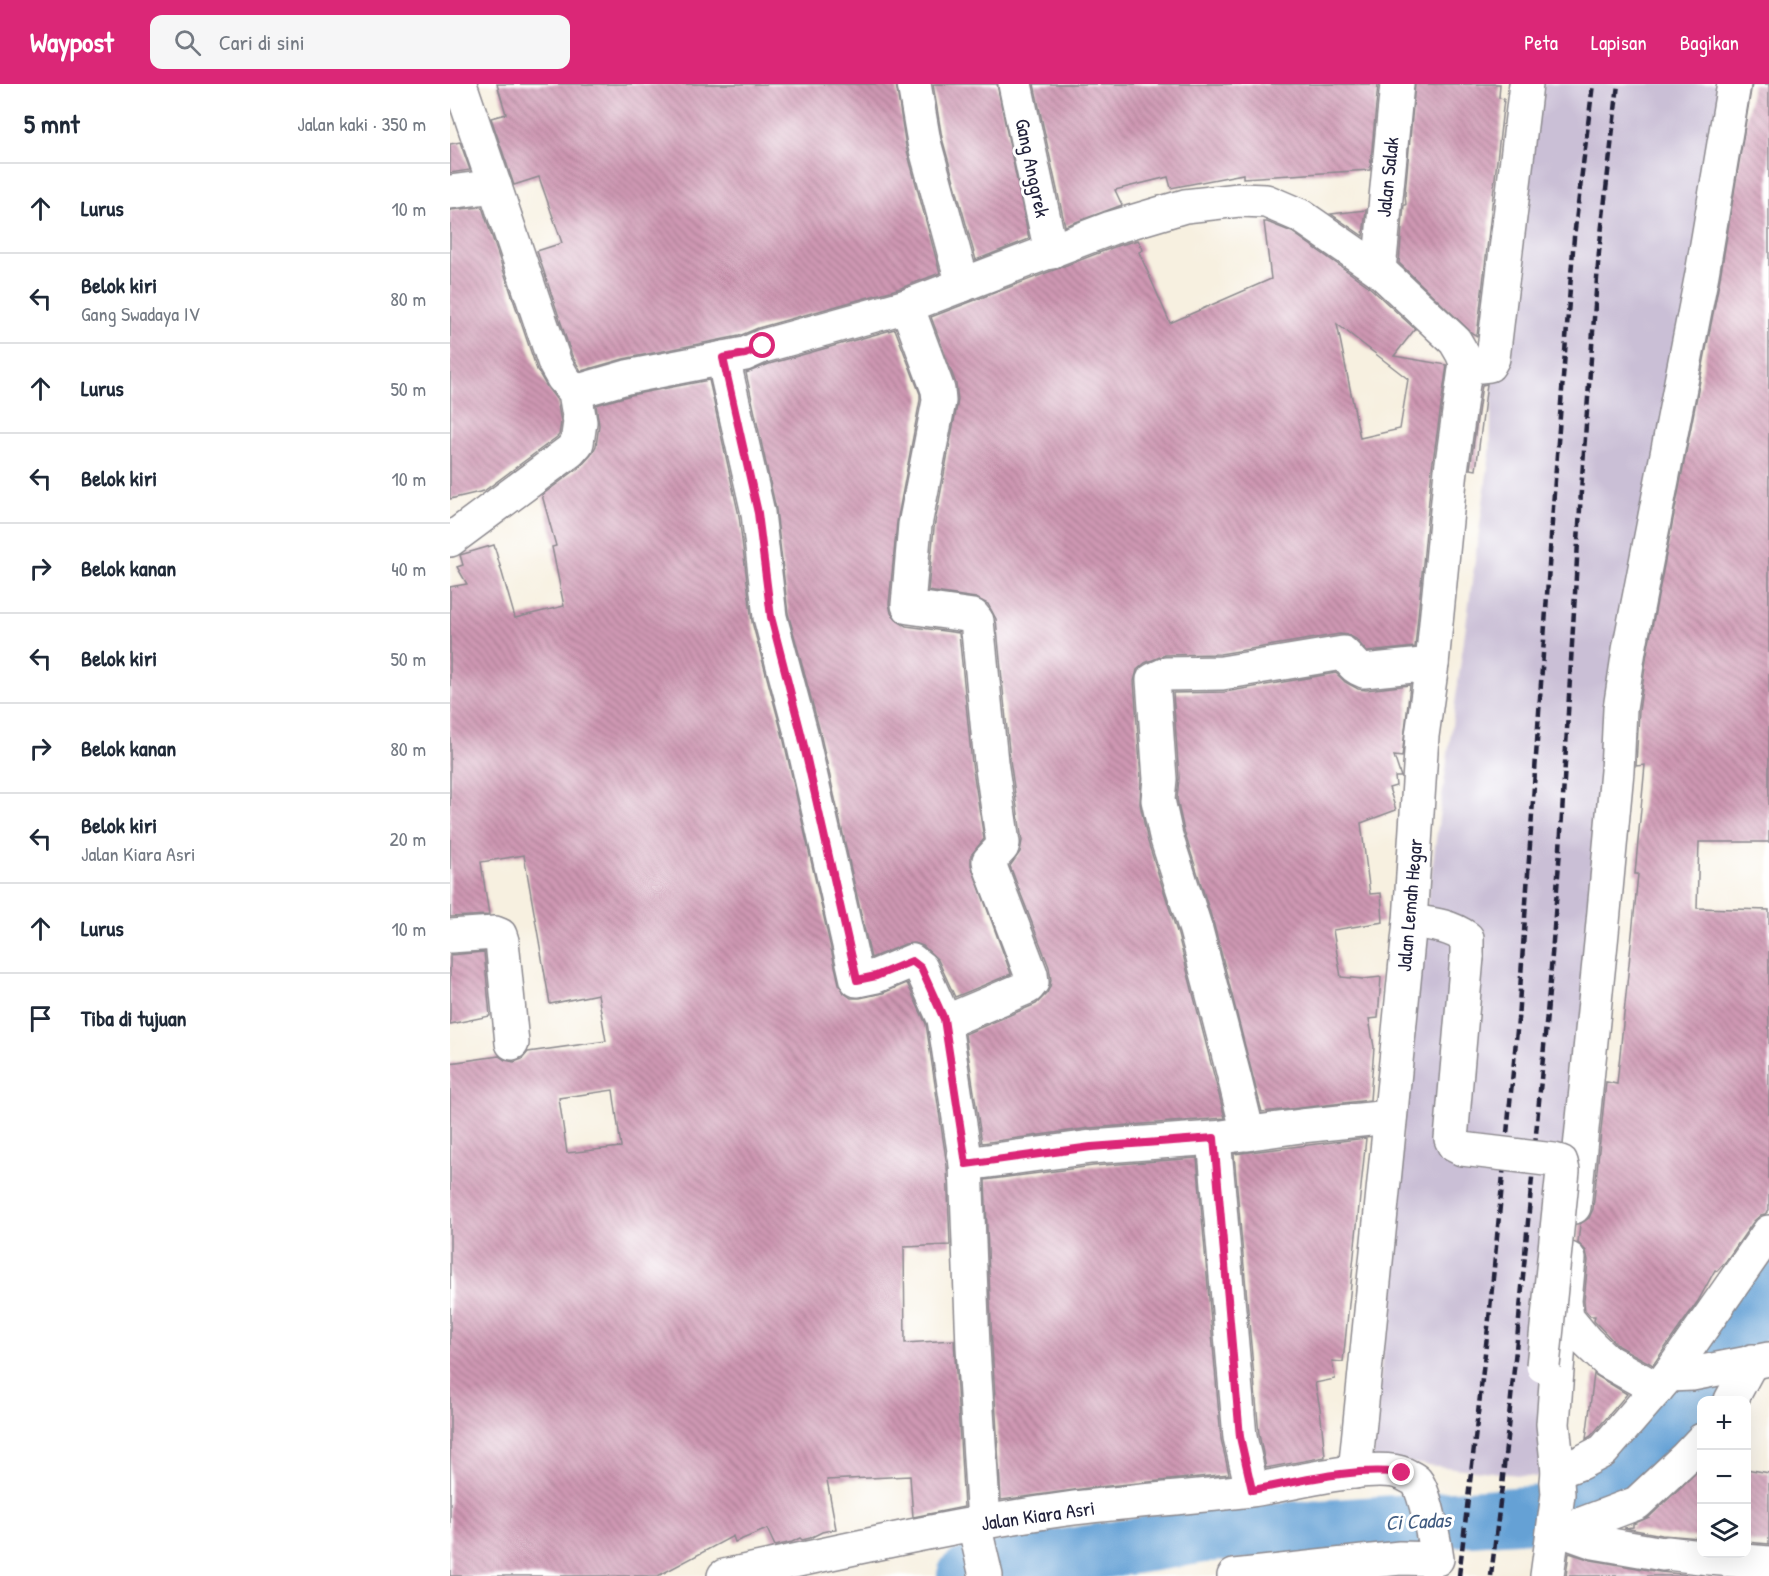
<!DOCTYPE html>
<html lang="id">
<head>
<meta charset="utf-8">
<style>
  :root { --surface:#fff; --page:#f6f6f7; --text:#1f2937; --muted:#747a83; --line:#e0e1e3; --accent:#db2777 }
  body { margin:0; font-family:"Patrick Hand",sans-serif; background:var(--page); color:var(--text) }
  .controls { position:absolute; right:18px; bottom:18px; display:grid; overflow:hidden; border-radius:12px; box-shadow:0 6px 24px #0002 }
  .controls button { width:54px; height:54px; display:grid; place-items:center; padding:0; border:0; border-bottom:2px solid var(--line); background:var(--surface); color:var(--text); font:30px sans-serif }
  .stop { position:absolute; width:18px; height:18px; margin:-14px; border:4px solid #db2777; border-radius:50%; background:#fff }
  .stop.end { background:#db2777; border-color:#fff; box-shadow:0 2px 6px #0008 }
  .list { margin:0; padding:0; list-style:none }
  h2 { display:flex; justify-content:space-between; align-items:center; height:78px; margin:0; padding:0 24px; font-size:26px }
  h2 small { font-size:20px; font-weight:400; color:var(--muted) }
  .list li { display:grid; grid-template-columns:39px 1fr auto; gap:18px; align-items:center; box-sizing:border-box; height:90px; padding:0 24px; border-top:2px solid var(--line) }
  .list b { display:block; font-size:22px; white-space:nowrap }
  .list p { margin:0; font-size:20px; white-space:nowrap; color:var(--muted) }
  .list em { font-size:20px; font-style:normal; color:var(--muted) }
  .icon { flex:none; width:33px; height:33px; fill:none; stroke:currentColor; stroke-width:2; stroke-linecap:round; stroke-linejoin:round }
  .map { position:relative; flex:none; width:1319px; height:1492px; overflow:hidden }
  header { display:flex; align-items:center; gap:36px; box-sizing:border-box; height:84px; padding:0 30px; background:var(--accent); color:#fff }
  header strong { font-size:28px }
  nav { display:flex; gap:33px; margin-inline-start:auto; font-size:21px }
  .search { width:420px; height:54px; background:var(--page); display:flex; align-items:center; gap:15px; box-sizing:border-box; padding:0 21px; border-radius:12px; color:var(--muted); font-size:22px }
  main { display:flex }
  aside { flex:1; background:var(--surface) }
  .map>svg:first-child { display:block }
  .industrial { fill:#cabfd6 }
  .lines { fill:none; stroke-linecap:round; stroke-linejoin:round }
  .river { stroke:#65a1d5; stroke-width:56 }
  .building { fill:url(#building-back-hatch); fill-rule:evenodd }
  .street-casing { stroke:#8c898e; stroke-width:36 }
  .street { stroke:#fff; stroke-width:33 }
  .rail { stroke:#22223b; stroke-width:4.5; stroke-dasharray:9 4.5; stroke-linecap:butt }
  .street-bridge-casing { stroke:#8c898e; stroke-width:36; stroke-linecap:butt }
  .street-bridge { stroke:#fff; stroke-width:33 }
  .route { stroke:#db2777; stroke-width:8 }
  .labels { text-anchor:middle; dominant-baseline:central; stroke-width:6; stroke-linejoin:round; paint-order:stroke }
  .street-label { font-size:20px; fill:#22223b; stroke:#fff }
  .water-label { font-size:21px; font-style:italic; fill:#405b80; stroke:#fff }
</style>
</head>
<body>
<header>
<strong>Waypost</strong>
<div class="search"><svg class="icon" aria-label="search" viewBox="0 0 24 24"><circle cx="10" cy="10" r="6"/><path d="M15 15l6 6"/></svg>Cari di sini</div>
<nav><a>Peta</a><a>Lapisan</a><a>Bagikan</a></nav>
</header>
<main>
<aside>
<h2>5 mnt<small>Jalan kaki · 350 m</small></h2>
<ul class="list">
<li><svg class="icon" aria-label="ahead" viewBox="0 0 24 24"><path d="M12 20V5M6 11l6-6 6 6"/></svg><div><b>Lurus</b></div><em>10 m</em></li>
<li><svg class="icon" aria-label="left" viewBox="0 0 24 24"><path d="M17 20v-9H6M10 6l-5 5 5 5"/></svg><div><b>Belok kiri</b><p>Gang Swadaya IV</p></div><em>80 m</em></li>
<li><svg class="icon" aria-label="ahead" viewBox="0 0 24 24"><path d="M12 20V5M6 11l6-6 6 6"/></svg><div><b>Lurus</b></div><em>50 m</em></li>
<li><svg class="icon" aria-label="left" viewBox="0 0 24 24"><path d="M17 20v-9H6M10 6l-5 5 5 5"/></svg><div><b>Belok kiri</b></div><em>10 m</em></li>
<li><svg class="icon" aria-label="right" viewBox="0 0 24 24"><path d="M7 20v-9h11M14 6l5 5-5 5"/></svg><div><b>Belok kanan</b></div><em>40 m</em></li>
<li><svg class="icon" aria-label="left" viewBox="0 0 24 24"><path d="M17 20v-9H6M10 6l-5 5 5 5"/></svg><div><b>Belok kiri</b></div><em>50 m</em></li>
<li><svg class="icon" aria-label="right" viewBox="0 0 24 24"><path d="M7 20v-9h11M14 6l5 5-5 5"/></svg><div><b>Belok kanan</b></div><em>80 m</em></li>
<li><svg class="icon" aria-label="left" viewBox="0 0 24 24"><path d="M17 20v-9H6M10 6l-5 5 5 5"/></svg><div><b>Belok kiri</b><p>Jalan Kiara Asri</p></div><em>20 m</em></li>
<li><svg class="icon" aria-label="ahead" viewBox="0 0 24 24"><path d="M12 20V5M6 11l6-6 6 6"/></svg><div><b>Lurus</b></div><em>10 m</em></li>
<li><svg class="icon" aria-label="arrive" viewBox="0 0 24 24"><path d="M6 21V4h12l-3 4 3 4H6"/></svg><div><b>Tiba di tujuan</b></div></li>
</ul>
</aside>
<div class="map">
<svg width="1319" height="1492" viewBox="0 0 1319 1492">
  <defs>
    <pattern id="building-back-hatch" width="6" height="6" patternUnits="userSpaceOnUse" patternTransform="scale(1.5)"><rect width="6" height="6" fill="#cf98b3"/><path d="M-1 5l2 2M0 0l6 6M5-1l2 2" fill="none" stroke="#a87c93"/></pattern>
  </defs>
  <rect width="100%" height="100%" fill="#fff"/>
  <filter id="ink" filterUnits="userSpaceOnUse"><feTurbulence type="fractalNoise" baseFrequency=".0167" numOctaves="2"/><feDisplacementMap in="SourceGraphic" scale="12" xChannelSelector="R" yChannelSelector="G"/><feConvolveMatrix kernelMatrix="1 2 1 2 8 2 1 2 1" color-interpolation-filters="sRGB"/></filter>
  <filter id="wash" filterUnits="userSpaceOnUse"><feTurbulence type="fractalNoise" baseFrequency=".008" numOctaves="4" result="noise"/><feDisplacementMap in="SourceGraphic" scale="24" xChannelSelector="R" yChannelSelector="G"/><feGaussianBlur stdDeviation="1.35" result="paint"/><feColorMatrix in="noise" values="0 0 0 0 0 0 0 0 0 0 0 0 0 0 0 0 0 1.4 0 .05"/><feComposite in="paint" operator="in"/></filter>
  <g filter="url(#wash)">
    <rect width="100%" height="100%" fill="#f7f0e0"/>
    <polygon class="industrial" points="1085,0 1283,0 1189,494 1096,1394 923,1375 964,913 1040,369 1043,285 1058,284"/>
    <g class="lines">
      <polyline class="river" points="515,1492 575,1479 766,1449 870,1444 1125,1427 1226,1336 1319,1202"/>
    </g>
    <g id="blocks">
      <g class="building">
        <polygon points="47,0 446,0 456,63 490,189 451,204 308,244 289,252 173,275 131,287 122,272 87,167 112,159 89,93 64,101 41,34 56,30"/>
        <polygon points="483,0 547,0 579,155 526,176 492,54"/>
        <polygon points="584,0 928,0 920,86 793,94 793,90 721,104 718,93 665,106 672,121 615,142"/>
        <polygon points="965,0 1050,0 1049,14 1054,15 1027,252 1022,249 949,179 954,121 956,121 955,110"/>
        <polygon points="1302,0 1319,0 1319,758 1249,758 1247,824 1319,826 1319,1126 1315,1130 1311,1131 1304,1137 1276,1177 1267,1187 1265,1186 1248,1217 1203,1281 1168,1262 1144,1237 1145,1232 1140,1232 1135,1226 1134,1217 1138,1176 1136,1167 1128,1159 1130,1140 1139,1134 1143,1125 1156,998 1167,1000 1188,790 1185,790 1195,681 1186,682 1189,627 1197,569 1270,194"/>
        <polygon points="10,58 20,86 0,89 0,60"/>
        <polygon points="32,123 87,286 97,303 107,316 111,338 109,351 107,353 34,407 0,415 0,126"/>
        <polygon points="916,126 913,152 881,130"/>
        <path d="M814,138H817L842,148L917,201L965,245L944,272L997,281L982,384L965,563L917,568L906,555L898,551L890,550L770,570L715,571L695,579L687,586L684,597L691,695L690,720L698,758L728,851L775,1034L640,1044L532,1059L515,950L586,920L597,909L600,903L601,896L599,883L560,782L570,768L572,757L560,676L546,535L538,520L526,514L478,507L484,444L508,316L506,300L481,233L667,162L688,156L693,166L689,168L720,239L821,195ZM887,240L958,295L950,345L910,354Z"/>
        <polygon points="445,245 470,310 470,316 447,438 439,520 441,529 449,538 456,542 509,549 522,680 534,755 521,771 521,781 561,890 505,913 488,876 473,862 465,859 455,860 421,874 369,644 338,529 326,425 296,289 319,280"/>
        <path d="M259,296L289,432L302,538L333,653L389,900L394,909L401,914H410L433,909L457,899L476,940L497,1082L500,1161L454,1163L455,1259L504,1256L514,1423L463,1433L460,1392L377,1396L386,1445L372,1448L360,1454L352,1456L350,1454L342,1458L325,1462L317,1445L285,1458L283,1452L208,1492H0V979L49,972L55,976L64,978L72,975L78,968L156,957L148,910L100,920L74,771L31,778L39,831L0,833V503L17,500L7,483L13,481L10,471L44,461L65,534L114,522L102,463L106,462L92,411L131,382L141,371L146,362L149,341L146,321L181,311ZM163,1006L171,1063L117,1069L109,1014Z"/>
        <polygon points="1037,300 1026,386 1020,385 1032,301"/>
        <polygon points="886,589 895,598 908,605 916,606 960,601 952,673 944,672 951,693 945,693 946,702 939,704 946,726 911,739 920,810 931,809 933,838 883,846 891,893 913,895 931,893 928,934 919,935 924,963 920,1016 812,1028 764,841 734,747 727,715 729,694 723,609 775,608"/>
        <polygon points="34,868 40,932 0,940 0,871"/>
        <polygon points="916,1054 893,1278 882,1277 885,1295 865,1299 870,1324 875,1373 816,1384 809,1350 784,1070"/>
        <polygon points="747,1074 771,1355 779,1390 638,1404 551,1416 542,1262 535,1096 643,1082"/>
        <polygon points="1144,1290 1177,1310 1141,1352 1136,1355"/>
        <polygon points="1251,1384 1251,1454 1212,1451 1174,1444 1183,1443 1183,1440 1199,1433"/>
        <polygon points="1296,1385 1319,1389 1319,1460 1296,1458"/>
        <polygon points="1119,1469 1141,1476 1210,1488 1252,1492 1116,1492"/>
      </g>
    </g>
  </g>
  <g filter="url(#ink)">
    <use href="#blocks" fill-opacity="0" stroke="#8c898e" stroke-width="1.5"/>
    <g class="lines">
      <defs>
        <g id="street">
          <polyline points="464,0 474,58 513,201"/>
          <polyline points="565,0 601,168"/>
          <polyline points="0,108 45,102"/>
          <polyline points="929,186 947,0"/>
          <polyline points="457,222 488,306 489,317 465,441 458,521 459,523 523,532 527,537 541,678 553,759 552,763 539,777 540,782 581,890 582,898 578,903 495,938"/>
          <polyline points="273,274 308,429 320,533 351,649 407,896 426,892 462,877 471,884 494,935 516,1080 523,1263 534,1438"/>
          <polyline points="1016,278 1030,282 1039,281 1043,274 1076,0"/>
          <polyline points="125,308 177,293 295,270 313,262 457,222 661,144 735,122 789,116 816,117 851,132 929,186 1005,257 1012,269 1016,278 1001,386 982,580 972,652 960,837 905,1388"/>
          <polyline points="0,456 120,367 127,359 130,338 125,308 113,294 105,280 10,0"/>
          <path d="M960,837C981,840 999,841 1017,854V873"/>
          <polyline points="0,852 45,849 50,851 52,857 62,959"/>
          <path d="M798,1050L784,992L746,846L716,752L708,716L710,695L703,596L716,590L772,589L893,569C902,577 902,583 914,587L982,580"/>
          <polyline points="764,1054 790,1353 802,1405"/>
          <polyline points="516,1080 641,1063 764,1054 851,1042 940,1033"/>
          <polyline points="1124,1123 1152,849 1167,687 1170,625 1179,566 1252,190 1284,0"/>
          <polyline points="1119,1175 1115,1217 1117,1234 1136,1257 1157,1277 1207,1305"/>
          <polyline points="1219,1291 1242,1290 1319,1275"/>
          <polyline points="1281,1316 1302,1277"/>
          <polyline points="1108,1387 1130,1379 1153,1367 1219,1291 1319,1148"/>
          <polyline points="524,1440 536,1492"/>
          <polyline points="1113,1447 1144,1458 1213,1470 1217,1469 1259,1474 1319,1479"/>
          <polyline points="1105,1452 1113,1447 1187,1419 1235,1374 1252,1356"/>
          <path d="M274,1492C388,1468 501,1441 617,1425C678,1417 740,1414 802,1406C836,1401 925,1377 954,1390C957,1392 963,1394 966,1397C975,1405 985,1461 987,1475L950,1474L784,1492"/>
          <polyline points="1097,1492 1108,1410 1107,1398 1108,1387 1103,1340 1110,1246"/>
        </g>
      </defs>
      <use href="#street" class="street-casing"/>
      <use href="#street" class="street"/>
      <g class="rail">
        <polyline points="1009,1492 1039,1235 1068,936 1104,409 1124,153 1143,0"/>
        <polyline points="1041,1492 1052,1402 1069,1236 1100,897 1110,765 1131,407 1149,168 1168,0"/>
      </g>
      <defs>
        <polyline id="street-bridge" points="1017,873 1001,1055 1004,1061 1012,1065 1104,1076 1111,1078 1113,1087 1093,1282"/>
      </defs>
      <use href="#street-bridge" class="street-bridge-casing"/>
      <use href="#street-bridge" class="street-bridge"/>
    </g>
  </g>
  <g class="lines" filter="url(#ink)">
    <path class="route" d="M313,262L295,270L273,274L308,429L321,533L351,649L407,896L426,892L462,877L471,884L494,935L516,1080L641,1063L764,1054L790,1353L802,1406C851,1397 902,1383 952,1389"/>
  </g>
  <g class="labels">
    <g class="street-label">
      <text transform="translate(583 84) rotate(78)">Gang Anggrek</text>
      <text transform="translate(937 93) rotate(-84)">Jalan Salak</text>
      <text transform="translate(959 821) rotate(-85)">Jalan Lemah Hegar</text>
      <text transform="translate(588 1431) rotate(-8)">Jalan Kiara Asri</text>
    </g>
    <g class="water-label">
      <text transform="translate(968 1437) rotate(-3)">Ci Cadas</text>
    </g>
  </g>
</svg>
<div class="controls">
<button>+</button>
<button>−</button>
<button><svg class="icon" aria-label="layers" viewBox="0 0 24 24"><path d="M12 4l9 5-9 5-9-5zM3 14l9 5 9-5"/></svg></button>
</div>
<div class="stop" style="left:313px;top:262px"></div>
<div class="stop end" style="left:952px;top:1389px"></div>
</div>
</main>
</body>
</html>
